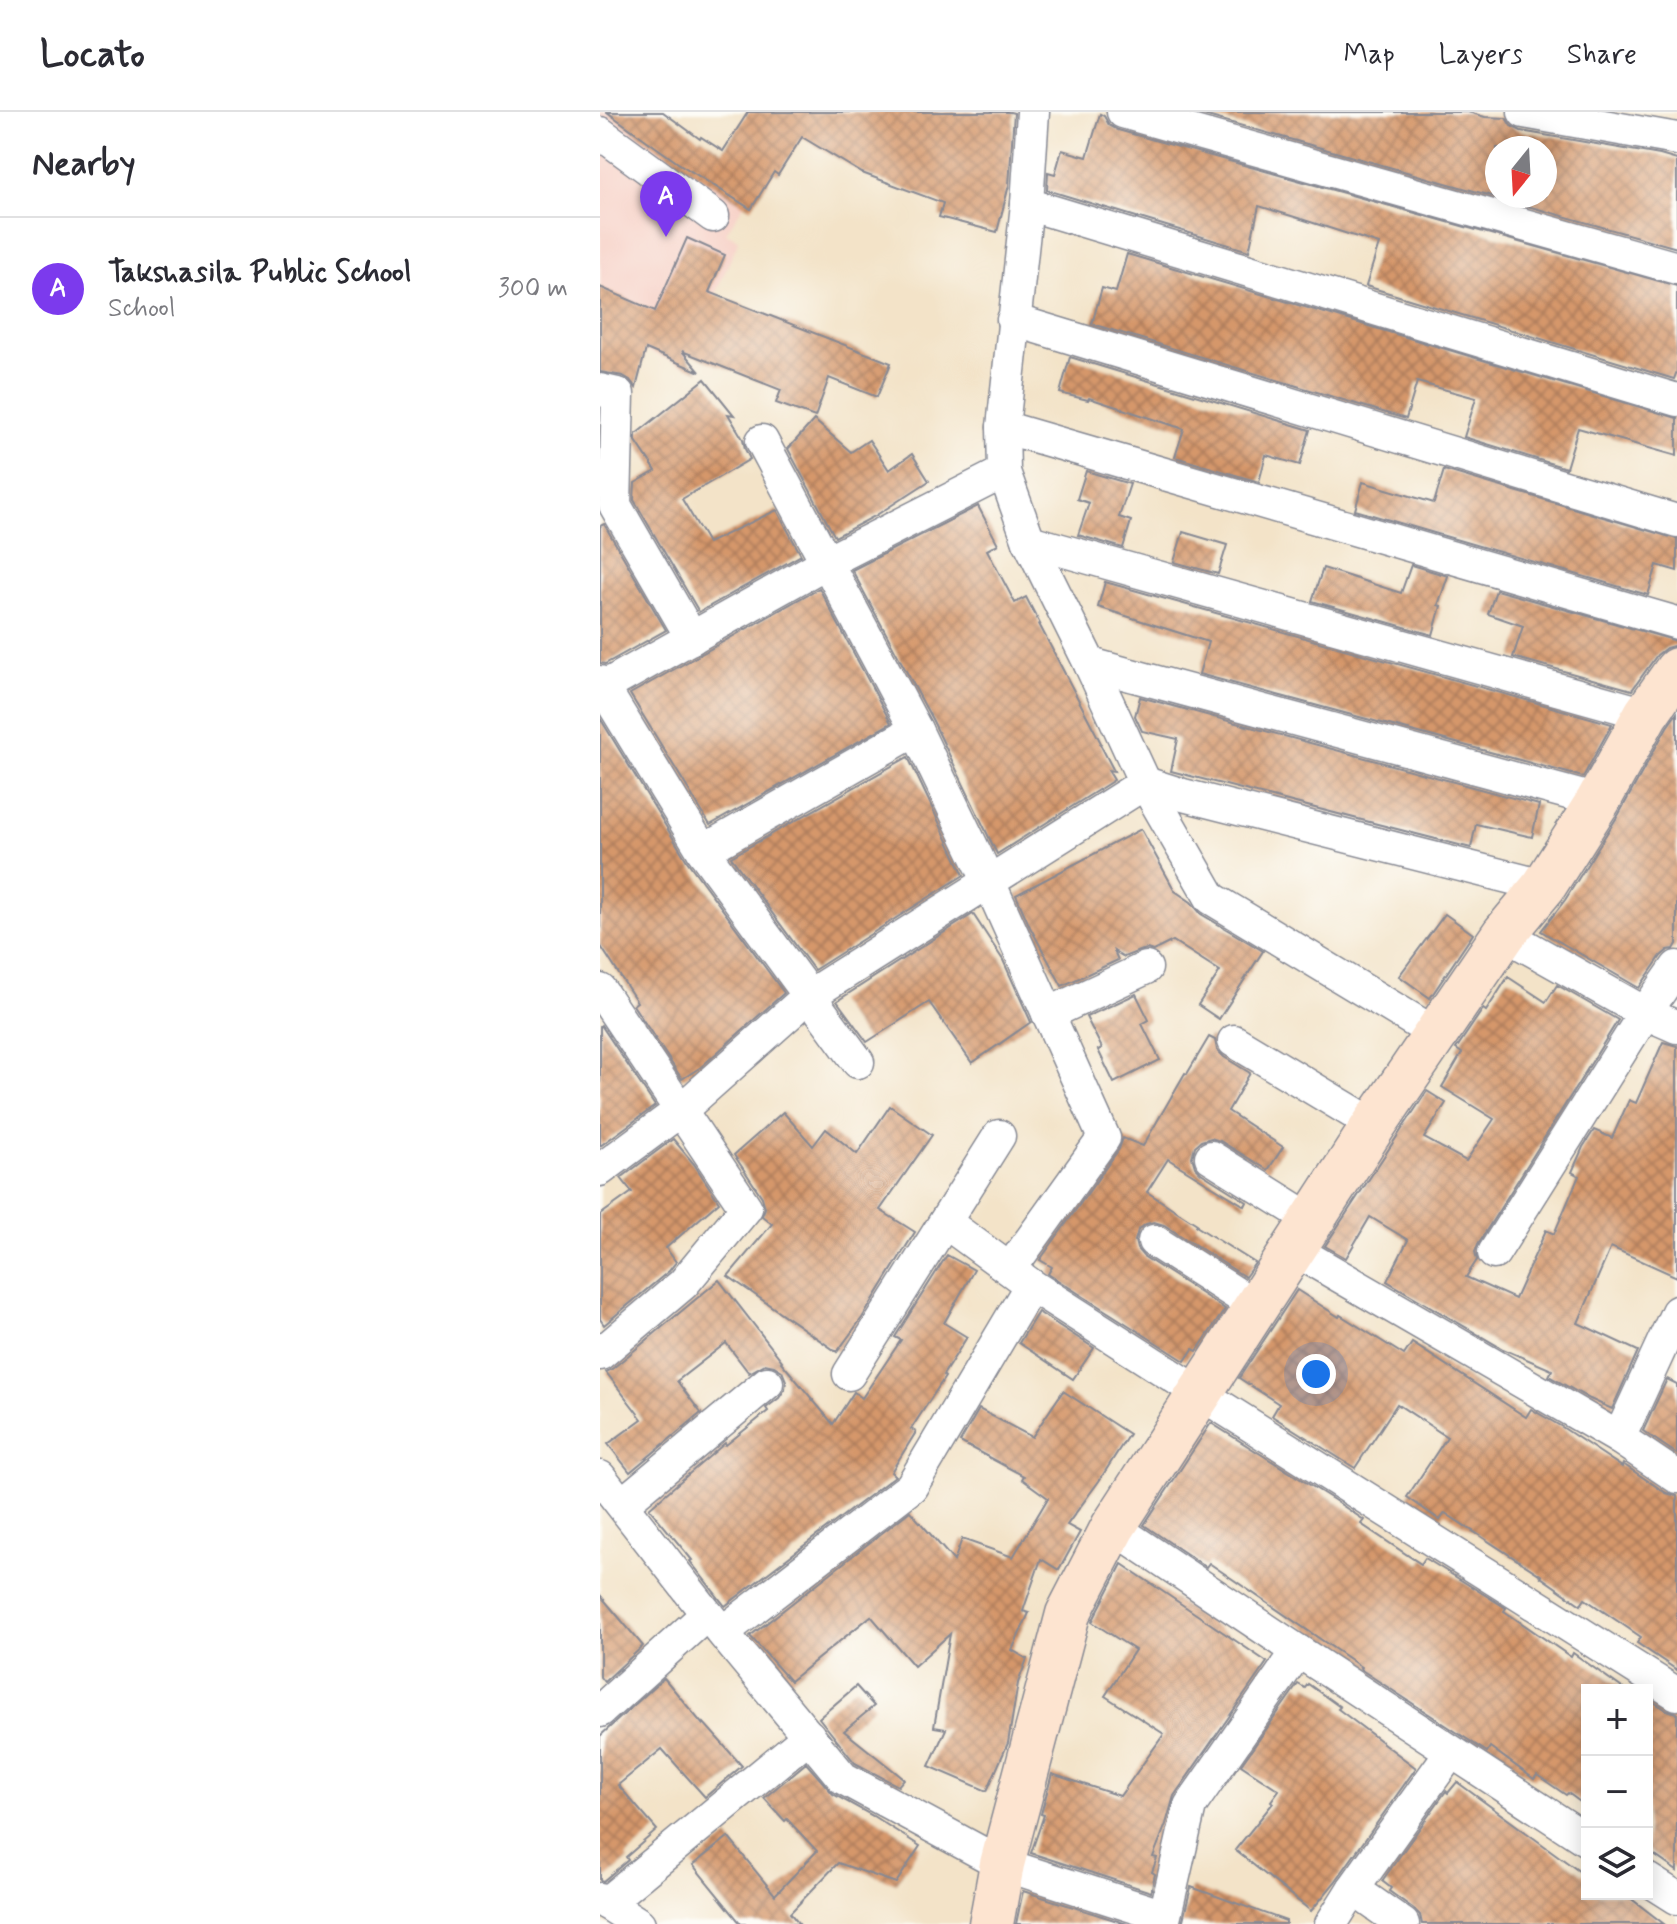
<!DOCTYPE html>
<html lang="en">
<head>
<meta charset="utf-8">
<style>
  :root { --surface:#fff; --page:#f2f2f3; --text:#2b2b33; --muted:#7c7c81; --line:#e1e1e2; --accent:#7c3aed }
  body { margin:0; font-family:Mynerve,sans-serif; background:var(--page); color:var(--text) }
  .controls { position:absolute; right:24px; bottom:24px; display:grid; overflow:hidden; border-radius:0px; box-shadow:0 4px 20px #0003 }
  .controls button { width:72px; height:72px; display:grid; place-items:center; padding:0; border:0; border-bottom:2px solid var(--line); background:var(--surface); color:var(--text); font:40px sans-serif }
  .compass { position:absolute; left:885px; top:24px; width:72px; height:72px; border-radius:50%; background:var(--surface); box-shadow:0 4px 20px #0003; rotate:198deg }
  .you { position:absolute; left:716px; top:1262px; width:28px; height:28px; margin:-20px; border:6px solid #fff; border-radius:50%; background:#1a73e8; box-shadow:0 0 0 12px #1a73e833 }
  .badge { display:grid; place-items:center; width:52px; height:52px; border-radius:50%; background:var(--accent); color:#fff; font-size:26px; font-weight:700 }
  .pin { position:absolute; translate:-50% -66px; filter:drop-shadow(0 2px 4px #0008) }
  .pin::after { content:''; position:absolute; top:42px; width:28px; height:24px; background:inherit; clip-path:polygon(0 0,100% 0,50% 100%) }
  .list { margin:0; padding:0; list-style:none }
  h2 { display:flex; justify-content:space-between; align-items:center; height:104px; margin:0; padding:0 32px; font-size:34px }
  h2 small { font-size:26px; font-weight:400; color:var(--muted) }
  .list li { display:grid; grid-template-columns:52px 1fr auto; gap:24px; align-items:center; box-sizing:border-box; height:144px; padding:0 32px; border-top:2px solid var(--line) }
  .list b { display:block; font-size:30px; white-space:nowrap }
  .list p { margin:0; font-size:26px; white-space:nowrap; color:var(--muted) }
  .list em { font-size:26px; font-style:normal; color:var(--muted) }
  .icon { flex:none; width:44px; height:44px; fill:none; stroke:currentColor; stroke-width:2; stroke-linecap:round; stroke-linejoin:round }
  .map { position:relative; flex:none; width:1077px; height:1812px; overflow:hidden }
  header { display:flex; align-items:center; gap:48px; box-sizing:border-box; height:112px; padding:0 40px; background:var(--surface); border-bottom:2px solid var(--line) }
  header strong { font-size:38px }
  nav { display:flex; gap:44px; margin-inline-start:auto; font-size:28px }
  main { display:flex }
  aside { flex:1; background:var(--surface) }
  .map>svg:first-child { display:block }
  .built { fill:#f7d1c7 }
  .building { fill:url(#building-cross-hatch); fill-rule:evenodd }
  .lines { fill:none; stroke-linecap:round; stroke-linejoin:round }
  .street-casing { stroke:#878993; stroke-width:35 }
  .secondary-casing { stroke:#878993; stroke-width:47 }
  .street { stroke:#fff; stroke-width:32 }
  .secondary { stroke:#fde4d0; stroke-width:44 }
</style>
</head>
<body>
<header>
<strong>Locato</strong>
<nav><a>Map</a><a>Layers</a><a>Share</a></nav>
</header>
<main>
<aside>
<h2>Nearby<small></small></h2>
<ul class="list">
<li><span class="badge">A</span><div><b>Takshasila Public School</b><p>School</p></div><em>300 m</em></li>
</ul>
</aside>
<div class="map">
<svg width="1077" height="1812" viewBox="0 0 1077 1812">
  <defs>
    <pattern id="building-cross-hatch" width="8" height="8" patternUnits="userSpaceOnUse" patternTransform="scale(2)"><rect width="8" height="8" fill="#d5976b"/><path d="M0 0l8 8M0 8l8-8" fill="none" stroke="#ac7c5b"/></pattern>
  </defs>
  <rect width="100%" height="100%" fill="#fdfcf7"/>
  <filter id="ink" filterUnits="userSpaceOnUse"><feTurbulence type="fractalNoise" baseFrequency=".0125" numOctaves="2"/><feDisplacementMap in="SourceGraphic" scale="16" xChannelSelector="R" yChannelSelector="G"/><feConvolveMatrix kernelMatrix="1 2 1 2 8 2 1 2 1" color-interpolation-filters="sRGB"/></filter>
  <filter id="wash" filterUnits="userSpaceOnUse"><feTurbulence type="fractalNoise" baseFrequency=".006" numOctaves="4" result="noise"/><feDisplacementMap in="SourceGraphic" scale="32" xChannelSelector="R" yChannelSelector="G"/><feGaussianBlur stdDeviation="1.8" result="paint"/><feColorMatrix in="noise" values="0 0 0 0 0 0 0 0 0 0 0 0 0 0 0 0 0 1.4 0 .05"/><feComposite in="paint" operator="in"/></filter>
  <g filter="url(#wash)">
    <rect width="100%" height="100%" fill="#f3e3c8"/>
    <polygon class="built" points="0,0 51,0 160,67 126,121 139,128 83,254 0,220"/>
    <g id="blocks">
      <g class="building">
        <polygon points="7,0 63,0 100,27 101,25 123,39 148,0 410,0 414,1 409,73 397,120 339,105 343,91 262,61 202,25 178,63 174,60 151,97 78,51"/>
        <path d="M593,0H868L885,5L906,6L911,14L921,19L1060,43L1077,48V136ZM897,36H945V84H897Z"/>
        <polygon points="500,2 504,4 509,13 518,18 1077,174 1077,259 1074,267 766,174 779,132 698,106 659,94 649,139 447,78 448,60 455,62 462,38 487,45"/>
        <polygon points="87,126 125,143 109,180 291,251 277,285 229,266 215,305 176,291 181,278 82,239 100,260 46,237 36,276 30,268 23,264 0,260 0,175 55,199"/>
        <polygon points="527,142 1077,306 1077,344 978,316 966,356 864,325 876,286 817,270 806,307 492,212 502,176 516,180"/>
        <polygon points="470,245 710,318 700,353 666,343 659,370 575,345 584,317 489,286 488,288 460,281"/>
        <polygon points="105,267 134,303 128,302 143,327 145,337 150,347 82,387 108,431 177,398 201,443 99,500 34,388 35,371 56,359 36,329 36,322"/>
        <polygon points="214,308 251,340 269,328 289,358 312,342 329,369 275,404 235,425 188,337"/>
        <polygon points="844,358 1077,427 1077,459 1057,453 1048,483 755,398 763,370 834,391"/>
        <polygon points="486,359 530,372 519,405 531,409 523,436 478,423 489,391 477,387"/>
        <polygon points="378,394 398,432 387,438 415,491 426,485 440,512 439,512 501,631 500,632 514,659 508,658 514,668 397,742 333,609 252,458"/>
        <polygon points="4,412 66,518 5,552 0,551 0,414"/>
        <polygon points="583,420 627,433 618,462 574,450"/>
        <polygon points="811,453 848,464 838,493 841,494 833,523 712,489 723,456 801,481"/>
        <polygon points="505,470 1012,612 983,665 599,562 608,530 498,495"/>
        <polygon points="219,476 291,611 110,713 30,582"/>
        <polygon points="896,478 1077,529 1077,533 1066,536 1057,543 1032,578 913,545 923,514 888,502"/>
        <polygon points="540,585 939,693 932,725 876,712 871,736 571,659 578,627 542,619 535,604"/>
        <polygon points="1077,601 1077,832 1074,837 1068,838 1061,844 1039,876 941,819 965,788 1019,702 1067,615"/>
        <polygon points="0,606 87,749 184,881 101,955 82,967 33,893 37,890 0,833"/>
        <polygon points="308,645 364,763 214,858 131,745"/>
        <polygon points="541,717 575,779 591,790 601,802 663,839 619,907 598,893 620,859 573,829 553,839 547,837 539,839 524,845 514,839 518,848 462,874 430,815 416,783"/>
        <polygon points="373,802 403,848 431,910 372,951 329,890 267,930 237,889"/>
        <polygon points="845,802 873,822 830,886 799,864"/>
        <polygon points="908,865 946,890 957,873 1018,908 878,1132 875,1140 877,1148 866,1165 915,1187 946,1118 954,1122 979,1064 972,1060 983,1035 994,1018 1012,1026 1029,988 1036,991 1063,930 1077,934 1077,1165 1011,1135 978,1211 1038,1239 1012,1297 990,1287 949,1264 952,1258 903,1237 787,1169 808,1128 770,1105 746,1146 725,1134 827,979 846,991 824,1026 866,1049 894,1007 842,975 862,941 856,937 883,897 886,899"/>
        <polygon points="536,882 549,908 542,912 560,948 514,971 498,938 502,936 486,905"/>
        <polygon points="1,913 55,994 0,1034 0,914"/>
        <polygon points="609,925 615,928 617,938 624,945 650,961 628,999 683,1035 668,1058 620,1029 611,1026 601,1029 595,1034 592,1045 595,1055 601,1061 647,1090 645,1094 568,1047 547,1080 597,1112 596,1114 655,1151 645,1165 564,1113 554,1110 546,1112 538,1118 535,1129 537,1137 543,1144 625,1197 597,1239 593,1237 585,1249 448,1162 452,1155 440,1148 519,1037 523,1026 543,1034 585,961 587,962"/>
        <polygon points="290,994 332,1023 280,1098 315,1120 262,1206 237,1240 128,1164 172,1112 162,1104 165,1096 162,1085 134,1043 183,1000 213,1034 226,1017 257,1042"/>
        <polygon points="73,1027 94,1052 119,1090 66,1136 76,1150 69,1159 4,1213 0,1207 0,1103 32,1080 21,1066"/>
        <polygon points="347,1143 374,1158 344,1211 367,1225 343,1263 345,1265 311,1317 316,1320 291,1360 295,1364 125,1494 90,1449 92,1448 49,1396 125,1331 126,1333 168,1299 166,1296 179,1286 185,1277 186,1269 182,1259 174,1254 165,1252 149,1261 126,1231 77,1269 101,1301 30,1360 8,1332 42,1307 6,1260 12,1257 119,1168 182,1249 181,1250 233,1312 254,1280 262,1286 301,1228 295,1225"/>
        <polygon points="697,1178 739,1205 740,1203 804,1243 812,1231 926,1305 931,1297 962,1315 1022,1355 1023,1352 1066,1381 1077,1384 1077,1558 1037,1531 1041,1525 985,1487 981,1493 941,1465 942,1464 845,1401 840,1408 807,1385 847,1325 797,1292 755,1356 672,1304 679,1292 639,1266"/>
        <polygon points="438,1200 494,1236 473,1267 419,1231"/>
        <polygon points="1067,1267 1077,1272 1077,1342 1043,1319"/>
        <polygon points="463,1279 529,1322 499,1369 467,1413 480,1420 459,1458 441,1447 423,1499 429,1501 412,1538 427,1547 418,1571 408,1631 387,1679 329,1654 346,1617 334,1615 350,1522 314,1554 271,1504 190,1569 150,1524 310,1399 354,1449 362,1427 413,1445 448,1386 422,1367 424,1364 360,1330 379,1297 432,1325"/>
        <polygon points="611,1311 734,1388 764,1408 761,1412 821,1452 825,1446 906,1496 904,1499 971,1545 973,1541 1025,1578 987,1578 987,1695 968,1681 966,1683 937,1663 934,1667 890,1635 887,1640 760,1557 761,1555 609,1451 606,1455 544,1413"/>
        <polygon points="522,1452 667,1550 574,1684 566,1712 553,1745 557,1746 552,1760 555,1762 551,1780 431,1741 444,1703 441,1702 452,1662 520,1684 564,1622 505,1584 535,1538 492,1510"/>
        <polygon points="0,1483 43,1534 4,1570 0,1565"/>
        <polygon points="64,1566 103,1613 104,1611 142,1654 105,1685 62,1637 18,1673 57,1718 26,1745 28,1748 3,1769 0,1768 0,1624"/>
        <polygon points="698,1572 705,1576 708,1572 740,1595 738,1597 816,1656 735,1770 711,1799 635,1738 673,1691 671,1689 679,1678 641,1653"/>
        <polygon points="256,1574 274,1594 244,1619 304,1667 298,1674 255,1651 219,1606"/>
        <polygon points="1047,1586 1067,1598 1077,1601 1077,1759 1047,1738"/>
        <polygon points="206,1651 233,1682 273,1704 320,1734 296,1771 238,1751 190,1801 199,1812 141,1812 93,1753 128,1725 175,1783 217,1739 187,1707 185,1709 164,1686"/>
        <polygon points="857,1670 987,1765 987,1778 984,1782 1025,1782 1064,1812 822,1812 820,1803 814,1797 789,1779 791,1776 782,1769 846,1679 848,1681"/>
        <polygon points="591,1775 686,1809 686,1812 582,1812"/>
        <polygon points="423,1779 527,1812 416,1812"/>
      </g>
    </g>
  </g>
  <g filter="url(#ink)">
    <use href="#blocks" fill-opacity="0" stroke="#878993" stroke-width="2"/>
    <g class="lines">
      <defs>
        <g id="street">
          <polyline points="433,0 427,92 403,315 404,360 429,429 490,552 545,671 611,786 836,922"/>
          <polyline points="523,0 1077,156"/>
          <polyline points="924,0 1077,27"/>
          <polyline points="0,21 113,104"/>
          <polyline points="427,92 1077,288"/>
          <polyline points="413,208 1077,409"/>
          <polyline points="0,278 18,282 15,393 92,526"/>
          <polyline points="403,315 1077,511"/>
          <polyline points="162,329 316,618 389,770 504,1026 410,1157"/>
          <polyline points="429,429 1046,602"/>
          <polyline points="490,552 998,689"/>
          <polyline points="0,570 103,739 258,950"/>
          <polyline points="0,577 227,450 404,360"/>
          <polyline points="103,739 316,618"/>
          <polyline points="904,822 1045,901 1077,915"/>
          <polyline points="0,878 146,1096 83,1172 0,1242"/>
          <polyline points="448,902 546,856"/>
          <polyline points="634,929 774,1013"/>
          <polyline points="611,1045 712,1108"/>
          <polyline points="0,1058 81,998 210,883 545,671 583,683 944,774"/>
          <polyline points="345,1110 431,1173 601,1282 1077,1582"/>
          <polyline points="554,1129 657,1195"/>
          <polyline points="693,1137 1019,1326 1077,1365"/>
          <polyline points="894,1141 1045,901 1077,855"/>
          <polyline points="249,1262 399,1024"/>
          <polyline points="1019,1326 1077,1200"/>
          <polyline points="0,1365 107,1502 243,1666 402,1752 564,1804"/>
          <polyline points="22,1392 167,1271"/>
          <polyline points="513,1415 698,1539 987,1728"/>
          <polyline points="123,1520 311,1375 431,1173"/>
          <polyline points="0,1599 107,1502"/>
          <polyline points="1047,1767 1077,1786"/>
          <polyline points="753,1777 803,1812"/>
          <polyline points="0,1787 39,1812"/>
          <polyline points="6,1791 209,1624"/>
          <polyline points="563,1812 590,1694 698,1539"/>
          <polyline points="731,1812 753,1777 851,1640"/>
        </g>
        <polyline id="secondary" points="391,1812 402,1752 468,1502 513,1415 774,1013 904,822 944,774 998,689 1046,602 1077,558"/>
      </defs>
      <use href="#street" class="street-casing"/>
      <use href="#secondary" class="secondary-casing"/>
      <use href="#street" class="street"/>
      <use href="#secondary" class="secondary"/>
    </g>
  </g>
</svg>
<div class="controls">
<button>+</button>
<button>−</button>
<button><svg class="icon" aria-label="layers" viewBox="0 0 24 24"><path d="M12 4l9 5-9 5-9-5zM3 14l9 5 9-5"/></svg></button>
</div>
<svg class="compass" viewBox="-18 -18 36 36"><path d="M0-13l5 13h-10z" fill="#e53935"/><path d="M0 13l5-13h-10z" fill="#7c7c81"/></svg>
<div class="you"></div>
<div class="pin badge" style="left:66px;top:125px">A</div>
</div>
</main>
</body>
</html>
